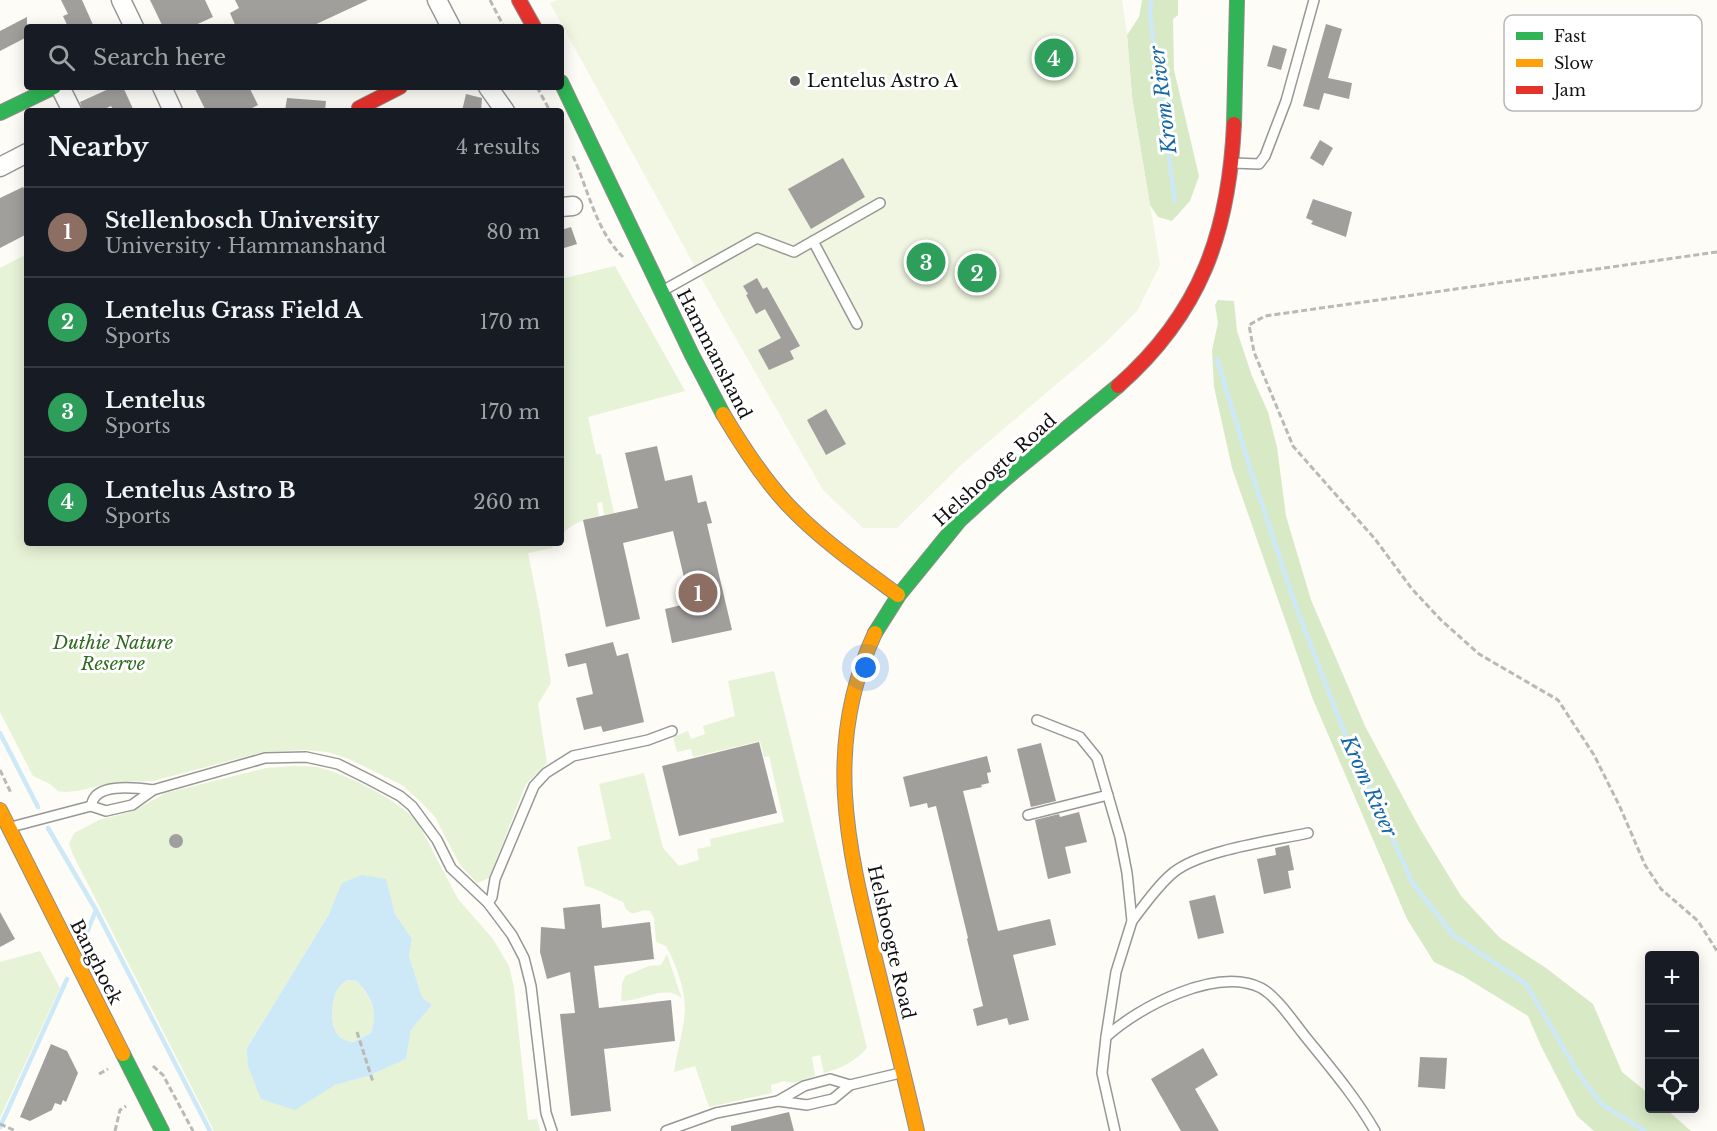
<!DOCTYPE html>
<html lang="en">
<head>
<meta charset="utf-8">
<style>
  :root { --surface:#171b24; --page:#242831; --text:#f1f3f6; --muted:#9ea1a6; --line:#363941; --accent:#b2b2b3 }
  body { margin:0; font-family:"Libre Baskerville",serif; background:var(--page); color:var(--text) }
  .controls { position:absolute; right:18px; bottom:18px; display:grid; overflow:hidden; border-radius:6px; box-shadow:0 3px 15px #0003 }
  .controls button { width:54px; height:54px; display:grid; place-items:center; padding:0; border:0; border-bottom:2px solid var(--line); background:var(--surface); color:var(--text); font:30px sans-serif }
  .you { position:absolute; left:866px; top:668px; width:21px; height:21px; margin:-15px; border:4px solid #fff; border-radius:50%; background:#1a73e8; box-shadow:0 0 0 9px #1a73e833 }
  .badge { display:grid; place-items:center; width:39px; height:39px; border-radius:50%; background:var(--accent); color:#fff; font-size:20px; font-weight:700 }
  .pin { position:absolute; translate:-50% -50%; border:3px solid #fff; box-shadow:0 2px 6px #0006 }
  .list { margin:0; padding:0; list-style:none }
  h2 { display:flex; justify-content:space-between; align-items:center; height:78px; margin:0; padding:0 24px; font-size:26px }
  h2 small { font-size:20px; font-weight:400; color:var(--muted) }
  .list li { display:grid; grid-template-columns:39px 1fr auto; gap:18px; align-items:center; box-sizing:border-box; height:90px; padding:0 24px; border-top:2px solid var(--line) }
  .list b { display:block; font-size:22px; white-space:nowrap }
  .list p { margin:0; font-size:20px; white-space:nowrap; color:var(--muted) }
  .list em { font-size:20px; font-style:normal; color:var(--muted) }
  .icon { flex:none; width:33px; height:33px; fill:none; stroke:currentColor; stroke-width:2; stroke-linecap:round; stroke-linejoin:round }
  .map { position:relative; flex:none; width:1717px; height:1131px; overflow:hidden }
  .search { position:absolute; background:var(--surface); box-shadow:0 3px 15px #0003; left:24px; top:24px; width:540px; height:66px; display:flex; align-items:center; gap:15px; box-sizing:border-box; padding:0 21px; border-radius:6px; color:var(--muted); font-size:22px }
  .panel { position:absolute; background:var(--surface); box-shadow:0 3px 15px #0003; left:24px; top:108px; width:540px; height:438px; border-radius:6px }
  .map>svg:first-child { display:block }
  .green { fill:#e7f3d7; fill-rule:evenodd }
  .forest { fill:#d8eac5 }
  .pitch { fill:#f0f6e1 }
  .water { fill:#cde8f7; fill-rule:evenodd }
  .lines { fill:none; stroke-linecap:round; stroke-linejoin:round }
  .stream { stroke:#cde8f7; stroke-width:4.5 }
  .building { fill:#a19f9c }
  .lane-casing { stroke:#979795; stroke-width:12 }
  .street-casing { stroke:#979795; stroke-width:21 }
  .fast-casing { stroke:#8e8d8b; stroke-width:16 }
  .slow-casing { stroke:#8e8d8b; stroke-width:16 }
  .jam-casing { stroke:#8e8d8b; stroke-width:16 }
  .path { stroke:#b9b9b8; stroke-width:3; stroke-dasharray:6 3; stroke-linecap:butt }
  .lane { stroke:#fffffe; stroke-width:9 }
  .street { stroke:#fffffe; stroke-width:18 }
  .fast { stroke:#30b455; stroke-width:14 }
  .slow { stroke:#ff9f0a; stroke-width:14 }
  .jam { stroke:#e5322d; stroke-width:14 }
  .poi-dot { fill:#646362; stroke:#fff; stroke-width:2 }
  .labels { text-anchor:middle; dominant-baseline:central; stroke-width:6; stroke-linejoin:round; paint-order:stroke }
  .poi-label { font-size:18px; fill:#111; stroke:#fff; text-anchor:start }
  .street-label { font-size:18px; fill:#111; stroke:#fff }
  .park-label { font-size:18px; font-style:italic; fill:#2f6b1f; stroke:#fff }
  .water-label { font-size:20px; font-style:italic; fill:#1768a6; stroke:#fff }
  .key { fill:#fff; stroke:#b8b8b8; stroke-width:1.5 }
  .key-label { font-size:16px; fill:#111 }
</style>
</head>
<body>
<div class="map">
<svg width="1717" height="1131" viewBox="0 0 1717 1131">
  <rect width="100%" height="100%" fill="#fdfcf7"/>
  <g class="green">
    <polygon points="27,254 27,543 554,543 552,548 528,553 540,613 551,683 538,704 547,763 526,784 489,878 477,883 460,865 435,817 421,802 402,785 349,759 328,752 304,750 263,752 153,781 117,782 77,791 64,792 58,791 50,784 33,776 0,712 0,268"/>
    <path d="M615,266L685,391L588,417L596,454H601L614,513L604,515L602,502L597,503L599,516C584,520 572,523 561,535V279Z"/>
    <path d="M774,671L867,1048C855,1062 841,1068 824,1073L820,1055L812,1057L815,1076C805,1078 794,1086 784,1081L771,1085L772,1093L709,1107L695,1066L674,1072C677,1051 684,1030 685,1010C685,989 676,964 666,946L656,942L654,918L650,911L644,910L635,913H631L626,909L623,902C610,897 599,889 585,886L577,847L611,839L599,784L644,773L663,848L679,866L699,860L697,849L711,846L710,839L784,822L769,756L764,757L760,741L693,757L691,749L677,752L673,737L688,731L691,739L705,734L703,726L735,716L728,681Z"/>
    <path d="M293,766C301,766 309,766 317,767C345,773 401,801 418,823L458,899L493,939L509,966L514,988L528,1120L537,1119L540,1131H214L73,855L69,844L74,833L99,820L131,812L166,793L266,768ZM385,879L395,914L412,939L409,956L422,997L432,1005L411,1030L406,1059L368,1076L335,1085L247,1048L328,916L342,884Z"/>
    <polygon points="40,951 60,988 0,1118 0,962"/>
    <path d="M667,954L682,999C668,983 640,1002 621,1001L622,984L625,976L649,966L661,965Z"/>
    <path d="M347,980L357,981C372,999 378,1010 371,1033L353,1042C348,1041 343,1040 340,1037C329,1027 331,1002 337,990C339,986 343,983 347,980Z"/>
  </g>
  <g class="forest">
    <polygon points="1142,0 1178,0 1178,15 1173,19 1174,70 1199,176 1190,201 1172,221 1158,217 1150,205 1132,97 1127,35 1139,17"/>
    <polygon points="1218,300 1234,301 1237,331 1252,376 1268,412 1277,447 1286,516 1311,600 1365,726 1419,827 1461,896 1500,938 1546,968 1593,1004 1622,1072 1649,1094 1650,1108 1666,1109 1691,1131 1594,1131 1577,1116 1541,1046 1528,1016 1463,976 1434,962 1407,919 1312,697 1232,468 1214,387 1212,350 1218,323 1215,305"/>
  </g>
  <polygon class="pitch" points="557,0 1122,0 1127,35 1132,97 1160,265 1137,311 1104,344 961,465 897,528 863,528 823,490 704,283 550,3"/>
  <path class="water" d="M362,875L386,879L395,914L412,939L409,956L422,997L432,1005L411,1030L406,1059L368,1076L335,1085L295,1110L261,1099L248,1066L247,1048L328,916L342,883ZM347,980L357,981C372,998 378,1010 371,1033L353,1042C348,1041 343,1040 340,1037C329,1027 331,1002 337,990C339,986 343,983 347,980Z"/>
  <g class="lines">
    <g class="stream">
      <polyline points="1151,0 1150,16 1175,201"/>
      <polyline points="1217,359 1249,465 1295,604 1343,729 1412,882 1453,935 1526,984 1577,1071 1601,1104 1645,1131"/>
      <polyline points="0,733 38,807"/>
      <polyline points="48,828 96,910 210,1131"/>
      <polyline points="82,945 96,910"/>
      <polyline points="0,1127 67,979"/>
    </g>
  </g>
  <g class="building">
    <polygon points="61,0 82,0 94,27 68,27 63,16 68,14"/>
    <polygon points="150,0 205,0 213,17 191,27 163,27"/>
    <polygon points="235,0 368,0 310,27 236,27 230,13 239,8"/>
    <polygon points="27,17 27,37 0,51 0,31"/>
    <polygon points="1326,24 1342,29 1328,78 1352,83 1349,99 1324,93 1319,110 1303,106"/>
    <polygon points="1273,45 1287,49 1281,70 1267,66"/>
    <polygon points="113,87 123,87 134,111 114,111 111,106 100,111 83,111 80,102"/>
    <polygon points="194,87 249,87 258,105 246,111 206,111"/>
    <polygon points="466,94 482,98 481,111 462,111"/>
    <polygon points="287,98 326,101 325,111 285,111"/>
    <polygon points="1320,140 1333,148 1323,166 1310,158"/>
    <polygon points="843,158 865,197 811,229 788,189"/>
    <polygon points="23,187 27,194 27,234 0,248 0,198"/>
    <polygon points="1313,199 1352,212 1346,237 1311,224 1313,221 1306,218"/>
    <polygon points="571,227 577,244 561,249 561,230"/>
    <polygon points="757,278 763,289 767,287 800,346 790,351 794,359 769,370 758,350 781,338 765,309 756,314 746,295 748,294 743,286"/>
    <polygon points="826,409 846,444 826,455 807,420"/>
    <polygon points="657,446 665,481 692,475 698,503 706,501 712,523 707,524 732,630 672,643 665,609 690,603 673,531 623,543 640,619 606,627 583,520 638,508 625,453"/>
    <polygon points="613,642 617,656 628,653 644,722 603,732 601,726 584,730 576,698 593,694 586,663 568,667 565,654"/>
    <polygon points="759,742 777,813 679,836 662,766"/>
    <polygon points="1041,743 1056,801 1031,807 1017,749"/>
    <polygon points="987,756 991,772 987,773 989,783 981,785 982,787 963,791 998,931 1050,919 1056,945 1013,955 1029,1020 1009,1025 1007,1018 977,1026 973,1009 983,1006 967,939 968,938 936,806 928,808 927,803 910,807 903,777"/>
    <polygon points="1079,812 1087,842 1065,847 1071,873 1048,879 1035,820 1059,814 1060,817"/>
    <circle cx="176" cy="841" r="7"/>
    <polygon points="1289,845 1294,870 1288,871 1291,888 1264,894 1257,859 1276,855 1275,848"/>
    <polygon points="1215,895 1224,933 1198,939 1189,901"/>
    <polygon points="600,904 602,928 650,922 654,959 594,966 599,1008 671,1000 675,1041 604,1049 611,1111 571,1116 560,1014 575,1013 570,972 547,979 540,952 541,927 565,929 563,908"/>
    <polygon points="0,912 15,939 0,947"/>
    <polygon points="51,1044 67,1051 78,1073 66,1102 63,1100 61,1105 55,1103 52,1110 30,1121 20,1117"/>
    <polygon points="1203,1048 1218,1075 1195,1089 1219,1131 1181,1131 1151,1079"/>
    <polygon points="1420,1057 1447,1058 1445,1089 1418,1087"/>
    <polygon points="789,1112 794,1131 731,1131 731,1126"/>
  </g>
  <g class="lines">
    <defs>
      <g id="lane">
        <polyline points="1233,163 1259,164 1265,156 1286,101 1314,0"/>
        <polyline points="813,241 857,324"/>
        <polyline points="664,290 757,238 794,252 880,203"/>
        <polyline points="1037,720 1080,737 1097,758 1120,837 1127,873 1132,921 1116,972 1106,1037"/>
        <path d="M91,806C92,803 93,799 95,797C105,784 139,788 153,790"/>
        <polyline points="1028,815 1108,795"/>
        <polyline points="11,827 91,806 106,811 132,805 153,790 265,758 306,757 338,764 370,780 400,796 412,806 437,840 451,868 488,903 512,935 524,958 531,986 546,1113 552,1131"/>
        <polyline points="488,903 492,897 495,879 534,786 546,773 573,756 648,740 672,731"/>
        <path d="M1132,921C1145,904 1158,885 1174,872C1202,850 1272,841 1308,833"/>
        <polyline points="778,1101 807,1105 824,1101 833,1099 850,1085 900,1073"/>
        <polyline points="666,1131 716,1113 778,1101 804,1086 830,1079 850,1085"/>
        <path d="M1115,1131L1102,1073L1106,1037C1138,1007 1217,966 1261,988C1276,996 1293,1021 1304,1035C1329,1066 1355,1096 1375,1131"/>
      </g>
      <g id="street">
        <polyline points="121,0 134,27"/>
        <polyline points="437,0 451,27"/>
        <polyline points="60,87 72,111"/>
        <polyline points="162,87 173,111"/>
        <polyline points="488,87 505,111"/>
        <polyline points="0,167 27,153"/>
        <polyline points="561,207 573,206"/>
      </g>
      <g id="fast">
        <polyline points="561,82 692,355 723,414"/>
        <polyline points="0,113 54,87"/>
        <polyline points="1234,124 1237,0"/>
        <polyline points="875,633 899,595 960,520 1005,479 1118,386"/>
        <polyline points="123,1054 162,1131"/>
      </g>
      <g id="slow">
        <path d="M723,414C742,446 762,477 787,504C820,539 860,567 898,595"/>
        <path d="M875,633C822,747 848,848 876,963C890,1019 904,1075 917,1131"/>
        <polyline points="0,810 123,1054"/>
      </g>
      <g id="jam">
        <polyline points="519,0 534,27"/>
        <polyline points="359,111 359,108 400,87"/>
        <path d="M1118,386C1201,313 1229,232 1234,124"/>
      </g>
    </defs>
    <use href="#lane" class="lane-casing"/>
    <use href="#street" class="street-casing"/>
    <use href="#fast" class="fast-casing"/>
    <use href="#slow" class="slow-casing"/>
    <use href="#jam" class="jam-casing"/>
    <g class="path">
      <polyline points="490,0 504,27"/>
      <polyline points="537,87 550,111"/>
      <path d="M573,156C588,189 596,231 623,257"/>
      <polyline points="1717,252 1265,316 1249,325 1254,352 1293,446 1375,539 1412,589 1441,620 1479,654 1558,700 1594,755 1620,807 1645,865 1661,889 1698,921 1717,951"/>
      <polyline points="0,770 11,793"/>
      <polyline points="357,1032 373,1082"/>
      <polyline points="153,1066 163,1075 193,1131"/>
      <polyline points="99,1074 108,1069"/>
      <polyline points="0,1124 16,1131"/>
      <polyline points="115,1131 120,1110 126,1106"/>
    </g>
    <use href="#lane" class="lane"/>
    <use href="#street" class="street"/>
    <use href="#fast" class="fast"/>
    <use href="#slow" class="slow"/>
    <use href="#jam" class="jam"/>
  </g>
  <circle class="poi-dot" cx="795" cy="81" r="6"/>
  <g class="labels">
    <g class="poi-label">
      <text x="807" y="81">Lentelus Astro A</text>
    </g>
    <g class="street-label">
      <text transform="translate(714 354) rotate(63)">Hammanshand</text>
      <text transform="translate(995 470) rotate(-42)">Helshoogte Road</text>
      <text transform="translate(891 942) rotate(77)">Helshoogte Road</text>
      <text transform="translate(96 962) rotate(63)">Banghoek</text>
    </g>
    <g class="park-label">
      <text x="113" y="643">Duthie Nature<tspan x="113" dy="21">Reserve</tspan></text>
    </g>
    <g class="water-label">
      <text transform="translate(1163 100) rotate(-97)">Krom River</text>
      <text transform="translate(1369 786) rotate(66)">Krom River</text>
    </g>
  </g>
  <rect x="1504" y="15" width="198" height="96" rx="9" class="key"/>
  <rect x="1516" y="32" width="27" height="8" fill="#30b455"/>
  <rect x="1516" y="59" width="27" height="8" fill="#ff9f0a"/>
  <rect x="1516" y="86" width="27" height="8" fill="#e5322d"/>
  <g class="key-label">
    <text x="1554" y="42">Fast</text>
    <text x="1554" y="69">Slow</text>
    <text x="1554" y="96">Jam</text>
  </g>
</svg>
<div class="controls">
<button>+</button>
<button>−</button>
<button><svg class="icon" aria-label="locate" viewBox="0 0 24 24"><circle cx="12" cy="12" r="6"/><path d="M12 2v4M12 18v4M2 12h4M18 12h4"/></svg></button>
</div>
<div class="you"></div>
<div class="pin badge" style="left:698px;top:593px;background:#8d6e63">1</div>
<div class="pin badge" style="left:977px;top:273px;background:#2e9e5b">2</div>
<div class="pin badge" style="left:926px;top:262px;background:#2e9e5b">3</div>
<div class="pin badge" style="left:1054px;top:58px;background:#2e9e5b">4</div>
<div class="search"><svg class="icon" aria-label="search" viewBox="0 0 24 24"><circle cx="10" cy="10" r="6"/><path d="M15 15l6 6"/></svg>Search here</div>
<section class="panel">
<h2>Nearby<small>4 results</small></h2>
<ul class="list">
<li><span class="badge" style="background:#8d6e63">1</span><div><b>Stellenbosch University</b><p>University · Hammanshand</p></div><em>80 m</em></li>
<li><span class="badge" style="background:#2e9e5b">2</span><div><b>Lentelus Grass Field A</b><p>Sports</p></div><em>170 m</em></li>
<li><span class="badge" style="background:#2e9e5b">3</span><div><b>Lentelus</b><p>Sports</p></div><em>170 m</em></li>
<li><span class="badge" style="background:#2e9e5b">4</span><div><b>Lentelus Astro B</b><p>Sports</p></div><em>260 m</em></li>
</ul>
</section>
</div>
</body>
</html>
